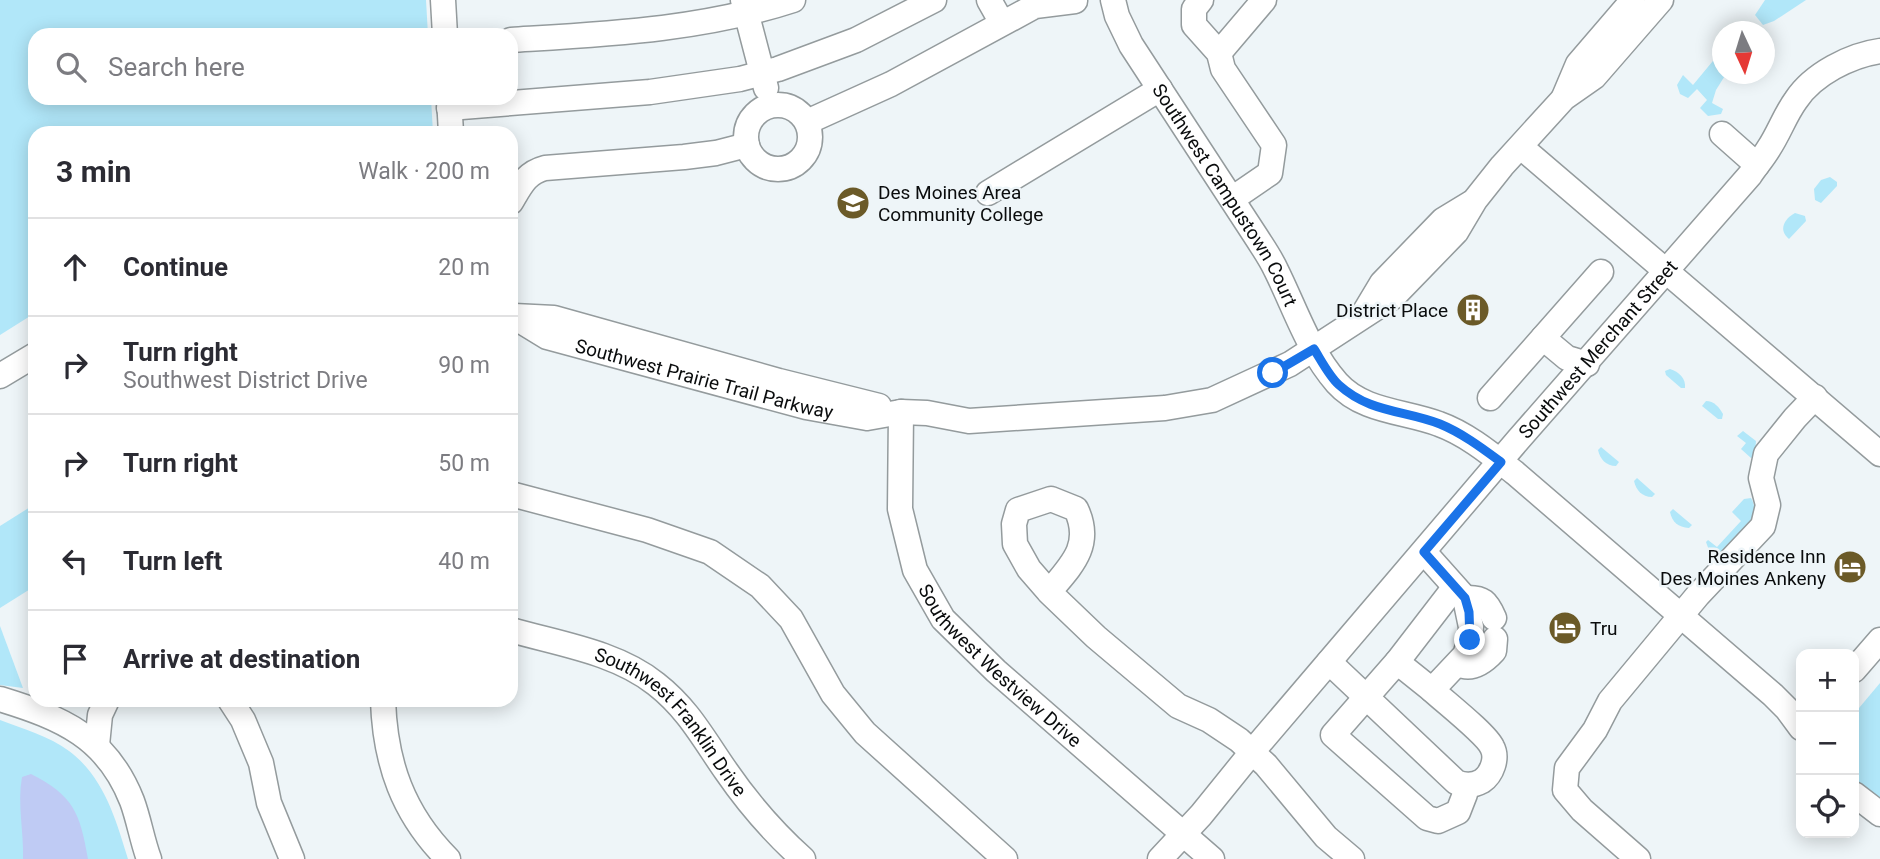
<!DOCTYPE html>
<html lang="en">
<head>
<meta charset="utf-8">
<style>
  :root { --surface:#fff; --page:#f7f7f7; --text:#2b2b33; --muted:#7c7c81; --line:#e1e1e2 }
  body { margin:0; font-family:Roboto,sans-serif; background:var(--page); color:var(--text) }
  .controls { position:absolute; right:21px; bottom:21px; display:grid; overflow:hidden; border-radius:14px; box-shadow:0 4px 18px #0003 }
  .controls button { width:63px; height:63px; display:grid; place-items:center; padding:0; border:0; border-bottom:2px solid var(--line); background:var(--surface); color:var(--text); font:35px sans-serif }
  .compass { position:absolute; left:1712px; top:21px; width:63px; height:63px; border-radius:50%; background:var(--surface); box-shadow:0 4px 18px #0003; rotate:176deg }
  .stop { position:absolute; width:21px; height:21px; margin:-16px; border:5px solid #1a73e8; border-radius:50%; background:#fff }
  .stop.end { background:#1a73e8; border-color:#fff; box-shadow:0 2px 7px #0008 }
  .list { margin:0; padding:0; list-style:none }
  h2 { display:flex; justify-content:space-between; align-items:center; height:91px; margin:0; padding:0 28px; font-size:30px }
  h2 small { font-size:23px; font-weight:400; color:var(--muted) }
  .list li { display:grid; grid-template-columns:46px 1fr auto; gap:21px; align-items:center; box-sizing:border-box; height:98px; padding:0 28px; border-top:2px solid var(--line) }
  .list b { display:block; font-size:26px; white-space:nowrap }
  .list p { margin:0; font-size:23px; white-space:nowrap; color:var(--muted) }
  .list em { font-size:23px; font-style:normal; color:var(--muted) }
  .icon { flex:none; width:38px; height:38px; fill:none; stroke:currentColor; stroke-width:2; stroke-linecap:round; stroke-linejoin:round }
  .map { position:relative; flex:none; width:1880px; height:859px; overflow:hidden }
  .search { position:absolute; background:var(--surface); box-shadow:0 4px 18px #0003; left:28px; top:28px; width:490px; height:77px; display:flex; align-items:center; gap:18px; box-sizing:border-box; padding:0 24px; border-radius:21px; color:var(--muted); font-size:26px }
  .panel { position:absolute; background:var(--surface); box-shadow:0 4px 18px #0003; left:28px; top:126px; width:490px; height:581px; border-radius:21px }
  .map>svg:first-child { display:block }
  .green { fill:#b1e7f9 }
  .water { fill:#bfcbf4 }
  .lines { fill:none; stroke-linecap:round; stroke-linejoin:round }
  .minor-casing { stroke:#949b9d; stroke-width:27 }
  .minor { stroke:#fff; stroke-width:24 }
  .route { stroke:#1a73e8; stroke-width:9 }
  .labels { text-anchor:middle; dominant-baseline:central; stroke-width:5; stroke-linejoin:round; paint-order:stroke }
  .poi-label { font-size:19px; fill:#0a0c0d; stroke:#eef5f8; text-anchor:start }
  .street-label { font-size:19px; fill:#0a0c0d; stroke:#eef5f8 }
</style>
</head>
<body>
<div class="map">
<svg width="1880" height="859" viewBox="0 0 1880 859">
  <rect width="100%" height="100%" fill="#eef5f8"/>
  <g class="green">
    <polygon points="0,0 426,0 428,35 35,35 35,98 431,98 433,133 35,133 35,313 0,335"/>
    <polygon points="1765,0 1806,0 1774,21 1763,25 1755,15"/>
    <polygon points="1722,50 1722,74 1726,74 1716,90 1712,103 1723,109 1721,114 1708,116 1700,108 1707,100 1697,89 1688,98 1680,94 1677,85 1683,75 1693,85"/>
    <polygon points="1830,177 1837,182 1837,186 1821,203 1815,200 1814,189 1821,180"/>
    <path d="M1795,213L1805,216L1806,221L1789,239C1778,230 1784,219 1795,213Z"/>
    <path d="M1670,369C1679,372 1686,378 1685,388H1681L1666,375L1665,371Z"/>
    <path d="M1706,401C1714,401 1719,407 1723,414L1722,419H1718L1702,406Z"/>
    <polygon points="1743,431 1756,441 1755,455 1751,458 1741,449 1746,443 1737,436"/>
    <path d="M1601,447L1619,462L1616,466C1606,466 1600,459 1598,450Z"/>
    <path d="M1637,478L1655,494L1652,497C1642,497 1636,490 1634,481Z"/>
    <path d="M1751,498C1764,519 1736,539 1723,554L1710,553L1706,542L1708,540L1717,547L1741,521L1732,512L1744,499Z"/>
    <polygon points="35,504 35,586 0,608 0,526"/>
    <path d="M1673,509L1692,525L1689,528C1678,527 1672,522 1670,512Z"/>
    <polygon points="0,626 23,688 0,685"/>
    <polygon points="1880,683 1880,802 1854,779 1854,714"/>
    <path d="M0,720C23,729 49,736 69,751C104,777 116,820 128,859H0Z"/>
  </g>
  <path class="water" d="M31,774C74,796 80,813 88,859H23C24,832 17,803 22,777Z"/>
  <g class="lines">
    <defs>
      <g id="minor">
        <polyline points="443,0 445,35"/>
        <polyline points="743,0 766,88"/>
        <polyline points="989,0 1002,23"/>
        <path id="s1" d="M1113,0L1117,16L1131,45L1257,238C1264,249 1271,259 1276,270C1295,308 1308,350 1337,383C1363,412 1405,411 1439,424C1467,434 1492,455 1515,473L1773,695L1787,709L1801,728"/>
        <polyline points="1201,0 1194,9 1194,25 1219,53 1223,69 1274,145 1270,173 1232,199"/>
        <path d="M511,40C607,34 701,30 793,0"/>
        <polyline points="1219,53 1264,0"/>
        <polyline points="1564,97 1578,64 1633,0"/>
        <polyline points="449,98 451,133"/>
        <circle cx="778" cy="137" r="32"/>
        <polyline points="449,108 650,92 740,79 778,69 856,40 934,0"/>
        <polyline points="807,122 891,84 1035,6 1075,1"/>
        <polyline points="1722,134 1757,165"/>
        <polyline points="1521,147 1880,454"/>
        <polyline points="988,193 1160,89"/>
        <path d="M511,202C521,185 526,173 545,168L684,157L716,153L747,145"/>
        <polyline points="1364,313 1382,283 1443,220 1471,203"/>
        <path id="s2" d="M511,315L547,337L806,407L867,418L901,412L927,413L969,421L1165,408L1212,400L1290,364L1393,297L1456,232L1475,200L1502,166L1564,98L1594,77L1661,0"/>
        <polyline points="514,316 554,318 779,381 879,406"/>
        <polyline points="1543,338 1567,358 1587,364"/>
        <polyline points="0,376 35,355"/>
        <polyline points="1490,398 1601,272"/>
        <path id="s3" d="M901,412L900,509L915,570L943,619L996,671L1212,859"/>
        <polyline points="511,494 647,530 710,552 760,586 791,619 833,694 865,733 1005,859"/>
        <path d="M1049,592C1072,565 1093,545 1076,509L1051,499L1018,510L1014,524L1015,544L1029,569L1049,592L1096,637L1178,706L1209,720L1239,740L1266,765L1326,837L1352,859"/>
        <path d="M1465,598C1483,597 1487,602 1494,618"/>
        <path id="s4" d="M511,630C559,644 616,652 656,684C688,709 703,738 726,771C748,803 774,833 803,859"/>
        <path d="M1329,662L1456,782C1465,786 1473,786 1482,781C1492,774 1498,758 1492,747C1486,734 1445,702 1432,690L1465,655L1470,640L1471,627L1465,598L1424,552"/>
        <polyline points="1397,662 1454,588"/>
        <path d="M1458,664C1472,671 1484,662 1494,651L1495,639"/>
        <polyline points="1854,670 1880,640"/>
        <polyline points="1432,690 1397,662 1333,735 1427,818 1438,821 1458,812 1465,794 1462,785"/>
        <path d="M0,699C62,718 107,737 132,801C139,820 142,840 149,859"/>
        <polyline points="230,700 243,720 261,763 269,803 292,859"/>
        <path d="M383,700C385,763 403,814 448,859"/>
        <polyline points="97,745 100,715 107,700"/>
        <polyline points="1854,794 1880,814"/>
        <path id="s5" d="M1160,859L1201,815L1252,752L1518,440L1750,175C1756,166 1763,158 1769,148C1779,133 1785,115 1796,100C1813,74 1851,55 1880,51"/>
        <polyline points="1638,859 1582,810 1565,790 1567,768 1595,730 1610,701 1698,595 1763,526 1768,505 1761,478 1766,454 1795,418 1815,397"/>
      </g>
    </defs>
    <use href="#minor" class="minor-casing"/>
    <use href="#minor" class="minor"/>
  </g>
  <g class="lines">
    <path class="route" d="M1273,373L1314,349C1321,360 1329,376 1339,385C1370,413 1404,410 1440,424C1462,433 1482,448 1501,462L1424,552L1465,598L1469,612L1470,640"/>
  </g>
  <defs>
    <symbol id="university-disc" viewBox="-11 -11 22 22"><circle r="9.5" fill="#6b5a28" stroke="#eef5f8"/><path d="M0-5L7-2L0 1L-7-2ZM-4 1L0 2.5L4 1V4Q0 6-4 4Z" fill="#fff"/></symbol>
    <symbol id="building-disc" viewBox="-11 -11 22 22"><circle r="9.5" fill="#6b5a28" stroke="#eef5f8"/><path d="M-4-6H4V6H1V3H-1V6H-4ZM-2.5-4.3h1.7v1.8h-1.7ZM.8-4.3h1.7v1.8H.8ZM-2.5-1h1.7V.8h-1.7ZM.8-1h1.7V.8H.8Z" fill="#fff"/></symbol>
    <symbol id="hotel-disc" viewBox="-11 -11 22 22"><circle r="9.5" fill="#6b5a28" stroke="#eef5f8"/><path d="M-6-4.5h1.5V1H6V5H4.5V3h-9V5H-6ZM-4 0a1.8 1.8 0 1 1 3.6 0ZM.5 0V-2.5h3Q6-2.5 6 0Z" fill="#fff"/></symbol>
  </defs>
  <g fill-rule="evenodd">
    <use href="#university-disc" x="834" y="184" width="38" height="38"/>
    <use href="#building-disc" x="1454" y="291" width="38" height="38"/>
    <use href="#hotel-disc" x="1831" y="548" width="38" height="38"/>
    <use href="#hotel-disc" x="1546" y="609" width="38" height="38"/>
  </g>
  <g class="labels">
    <g class="poi-label">
      <text x="878" y="192">Des Moines Area<tspan x="878" dy="22">Community College</tspan></text>
      <text x="1448" y="310" text-anchor="end">District Place</text>
      <text x="1826" y="556" text-anchor="end">Residence Inn<tspan x="1826" dy="22">Des Moines Ankeny</tspan></text>
      <text x="1590" y="628">Tru</text>
    </g>
    <g class="street-label">
      <text stroke="none"><textPath href="#s1" startOffset="226">Southwest Campustown Court</textPath></text>
      <text stroke="none"><textPath href="#s5" startOffset="672">Southwest Merchant Street</textPath></text>
      <text stroke="none"><textPath href="#s2" startOffset="205">Southwest Prairie Trail Parkway</textPath></text>
      <text stroke="none"><textPath href="#s3" startOffset="289">Southwest Westview Drive</textPath></text>
      <text stroke="none"><textPath href="#s4" startOffset="192">Southwest Franklin Drive</textPath></text>
    </g>
  </g>
</svg>
<div class="controls">
<button>+</button>
<button>−</button>
<button><svg class="icon" aria-label="locate" viewBox="0 0 24 24"><circle cx="12" cy="12" r="6"/><path d="M12 2v4M12 18v4M2 12h4M18 12h4"/></svg></button>
</div>
<svg class="compass" viewBox="-18 -18 36 36"><path d="M0-13l5 13h-10z" fill="#e53935"/><path d="M0 13l5-13h-10z" fill="#7c7c81"/></svg>
<div class="stop" style="left:1273px;top:373px"></div>
<div class="stop end" style="left:1470px;top:640px"></div>
<div class="search"><svg class="icon" aria-label="search" viewBox="0 0 24 24"><circle cx="10" cy="10" r="6"/><path d="M15 15l6 6"/></svg>Search here</div>
<section class="panel">
<h2>3 min<small>Walk · 200 m</small></h2>
<ul class="list">
<li><svg class="icon" aria-label="ahead" viewBox="0 0 24 24"><path d="M12 20V5M6 11l6-6 6 6"/></svg><div><b>Continue</b></div><em>20 m</em></li>
<li><svg class="icon" aria-label="right" viewBox="0 0 24 24"><path d="M7 20v-9h11M14 6l5 5-5 5"/></svg><div><b>Turn right</b><p>Southwest District Drive</p></div><em>90 m</em></li>
<li><svg class="icon" aria-label="right" viewBox="0 0 24 24"><path d="M7 20v-9h11M14 6l5 5-5 5"/></svg><div><b>Turn right</b></div><em>50 m</em></li>
<li><svg class="icon" aria-label="left" viewBox="0 0 24 24"><path d="M17 20v-9H6M10 6l-5 5 5 5"/></svg><div><b>Turn left</b></div><em>40 m</em></li>
<li><svg class="icon" aria-label="arrive" viewBox="0 0 24 24"><path d="M6 21V4h12l-3 4 3 4H6"/></svg><div><b>Arrive at destination</b></div></li>
</ul>
</section>
</div>
</body>
</html>
